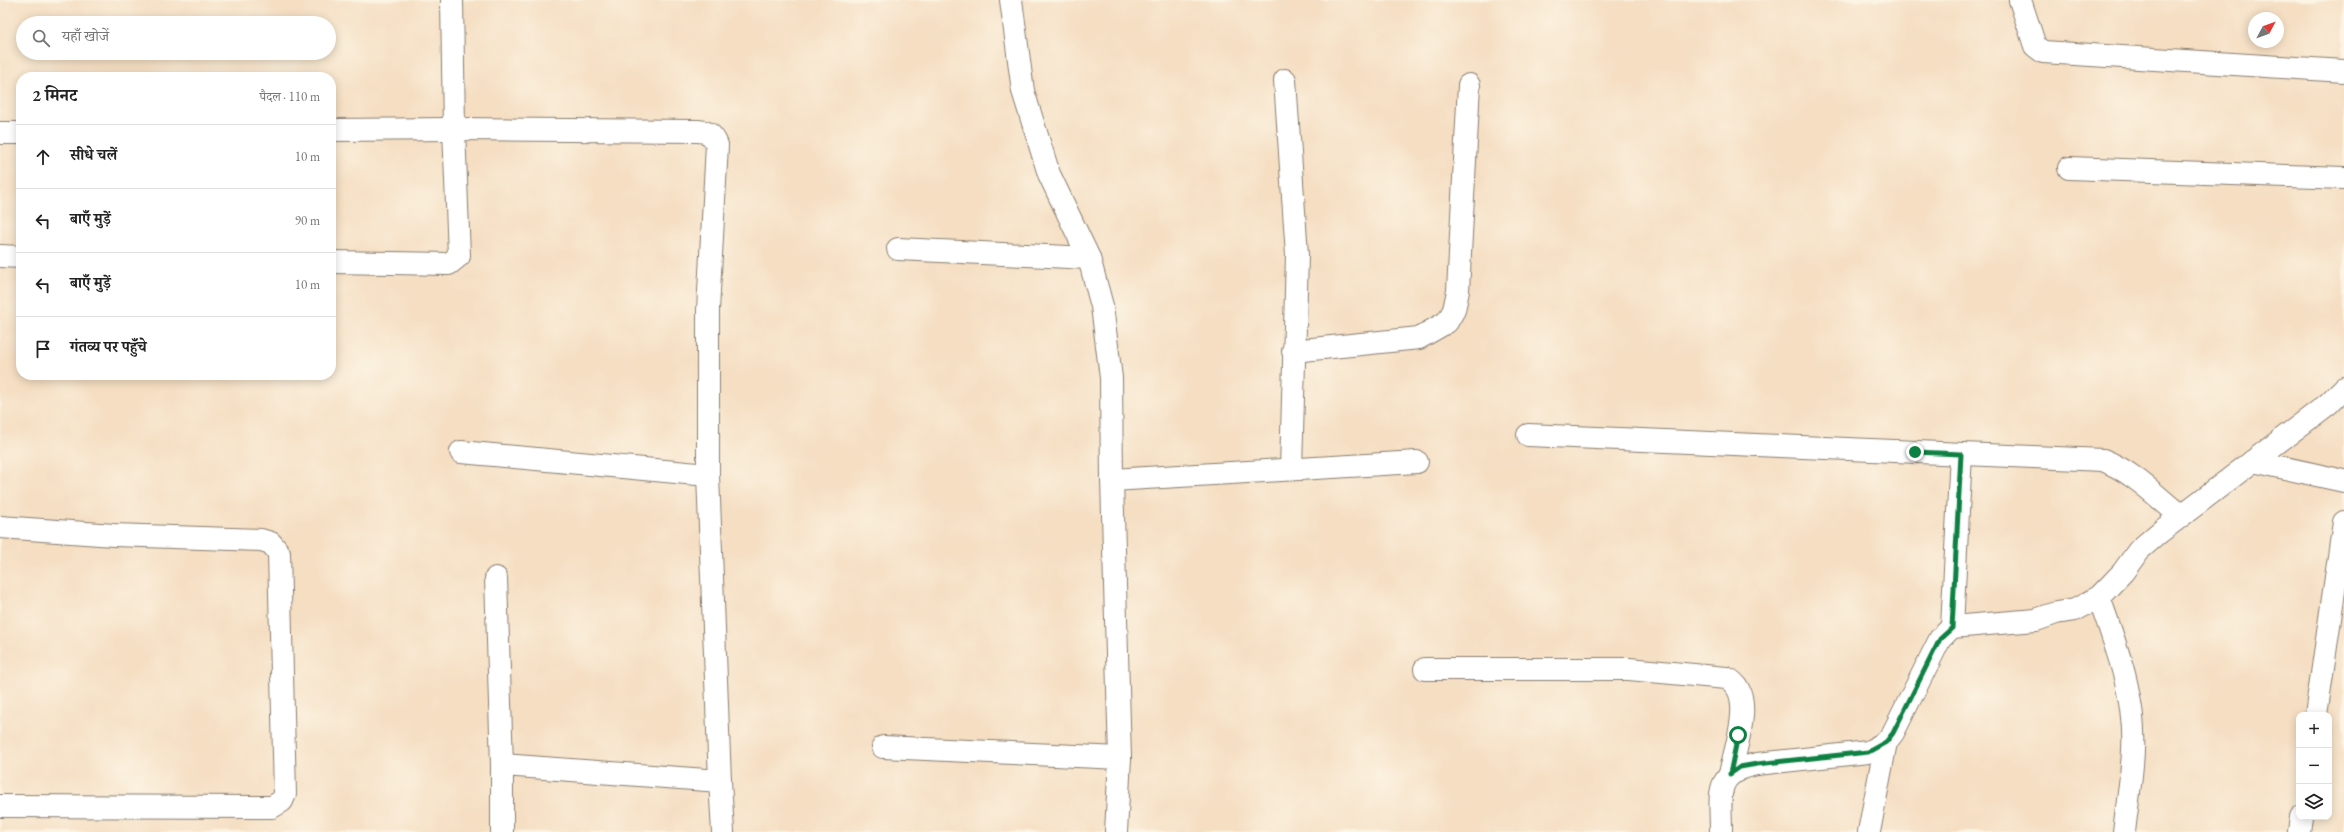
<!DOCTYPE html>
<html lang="hi">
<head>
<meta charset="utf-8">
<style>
  :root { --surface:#fff; --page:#f6f6f6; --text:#222; --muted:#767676; --line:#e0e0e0 }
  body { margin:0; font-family:"EB Garamond","Noto Serif Devanagari",serif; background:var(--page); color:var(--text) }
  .controls { position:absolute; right:12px; bottom:12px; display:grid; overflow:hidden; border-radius:8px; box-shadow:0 2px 10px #0003 }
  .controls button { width:36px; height:36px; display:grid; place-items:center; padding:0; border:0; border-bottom:1px solid var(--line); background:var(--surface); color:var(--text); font:20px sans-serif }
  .compass { position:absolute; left:2248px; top:12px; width:36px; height:36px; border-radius:50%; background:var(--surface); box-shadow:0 2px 10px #0003; rotate:49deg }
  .stop { position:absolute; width:12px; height:12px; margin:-9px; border:3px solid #0b8043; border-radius:50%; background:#fff }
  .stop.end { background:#0b8043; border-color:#fff; box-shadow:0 1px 4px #0008 }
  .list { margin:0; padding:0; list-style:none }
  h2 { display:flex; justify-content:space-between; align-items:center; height:52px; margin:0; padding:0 16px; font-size:17px }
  h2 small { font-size:13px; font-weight:400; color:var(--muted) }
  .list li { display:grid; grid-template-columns:26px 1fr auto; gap:12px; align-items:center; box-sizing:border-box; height:64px; padding:0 16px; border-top:1px solid var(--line) }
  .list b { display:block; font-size:15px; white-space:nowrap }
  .list em { font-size:13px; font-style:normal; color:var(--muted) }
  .icon { flex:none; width:22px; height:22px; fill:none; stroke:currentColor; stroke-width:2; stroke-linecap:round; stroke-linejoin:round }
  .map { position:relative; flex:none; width:2344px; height:832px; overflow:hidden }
  .search { position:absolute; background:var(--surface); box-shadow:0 2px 10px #0003; left:16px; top:16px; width:320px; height:44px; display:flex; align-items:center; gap:10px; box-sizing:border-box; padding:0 14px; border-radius:22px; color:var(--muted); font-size:15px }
  .panel { position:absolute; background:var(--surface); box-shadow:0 2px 10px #0003; left:16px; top:72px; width:320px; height:308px; border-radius:16px }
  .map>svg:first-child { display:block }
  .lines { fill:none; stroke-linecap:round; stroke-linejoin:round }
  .street-casing { stroke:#887d6f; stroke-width:24 }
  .street { stroke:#fff; stroke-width:22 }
  .route { stroke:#0b8043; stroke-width:5 }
</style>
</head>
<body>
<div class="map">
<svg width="2344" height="832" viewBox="0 0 2344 832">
  <rect width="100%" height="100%" fill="#fcf5e5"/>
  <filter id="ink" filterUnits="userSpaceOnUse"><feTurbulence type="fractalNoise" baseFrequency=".025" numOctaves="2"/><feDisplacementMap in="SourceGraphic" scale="8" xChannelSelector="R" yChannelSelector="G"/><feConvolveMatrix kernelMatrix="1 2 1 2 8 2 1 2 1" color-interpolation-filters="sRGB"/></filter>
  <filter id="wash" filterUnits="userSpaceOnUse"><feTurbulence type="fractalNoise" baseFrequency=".012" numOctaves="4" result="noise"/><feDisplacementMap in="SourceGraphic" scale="16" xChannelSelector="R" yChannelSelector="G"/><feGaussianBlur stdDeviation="0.9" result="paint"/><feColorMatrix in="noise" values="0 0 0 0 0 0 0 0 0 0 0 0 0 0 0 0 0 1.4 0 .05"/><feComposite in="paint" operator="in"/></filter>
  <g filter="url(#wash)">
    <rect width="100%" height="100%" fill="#f5dec2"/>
  </g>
  <g filter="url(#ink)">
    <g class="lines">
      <defs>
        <g id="street">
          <polyline points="1011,0 1023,91 1049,174 1089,258 1102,306 1111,378 1112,480 1120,758 1116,832"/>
          <polyline points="2020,0 2035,46 2043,52 2344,71"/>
          <polyline points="1285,80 1297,255 1291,469"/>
          <path d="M331,130L454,129L698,131C709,132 713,135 717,145L708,310V475L720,781L502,765V832"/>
          <polyline points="0,133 21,133"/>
          <polyline points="2069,168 2344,178"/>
          <polyline points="898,249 1089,258"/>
          <polyline points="0,256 21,257"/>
          <polyline points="331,262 449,264 459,256 454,129 452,0"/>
          <polyline points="1293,351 1419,338 1447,322 1454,310 1458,291 1469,85"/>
          <path d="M1528,435L2103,460C2133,472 2156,496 2181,516"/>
          <polyline points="461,452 708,475"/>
          <polyline points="2253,461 2344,481"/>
          <polyline points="1112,480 1417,462"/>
          <polyline points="0,527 114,535 261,540 271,543 279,553 285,794 282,801 272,807 0,806"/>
          <polyline points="496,578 502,765"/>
          <path d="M2099,597C2116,646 2136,697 2133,750C2132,777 2127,805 2124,832"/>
          <polyline points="1952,627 1961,454"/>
          <path d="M1425,669H1629L1726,678C1757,691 1735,748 1730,774"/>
          <polyline points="2316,715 2344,522"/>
          <polyline points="883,747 1120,758"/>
          <polyline points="720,781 723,832"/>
          <path d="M1721,832C1721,794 1713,773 1757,764L1868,752L1886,742L1893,733L1940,639L1952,627L2036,620L2056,613L2075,610L2099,597L2123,572L2139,550L2160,532L2328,404L2344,388"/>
          <polyline points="1869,832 1886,742"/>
          <polyline points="2299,832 2301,817"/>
        </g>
      </defs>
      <use href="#street" class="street-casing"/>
      <use href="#street" class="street"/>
    </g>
  </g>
  <g class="lines" filter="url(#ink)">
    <polyline class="route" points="1738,735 1730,774 1740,767 1757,764 1868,752 1886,742 1893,733 1940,639 1952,628 1961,454 1915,452"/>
  </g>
</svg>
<div class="controls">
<button>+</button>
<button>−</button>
<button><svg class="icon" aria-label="layers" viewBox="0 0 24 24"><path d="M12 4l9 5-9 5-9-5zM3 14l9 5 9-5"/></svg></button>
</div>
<svg class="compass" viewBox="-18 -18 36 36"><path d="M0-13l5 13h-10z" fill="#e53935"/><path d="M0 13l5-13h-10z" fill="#767676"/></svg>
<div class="stop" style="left:1738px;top:735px"></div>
<div class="stop end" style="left:1915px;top:452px"></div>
<div class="search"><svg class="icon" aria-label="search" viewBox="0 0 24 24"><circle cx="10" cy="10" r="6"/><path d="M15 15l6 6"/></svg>यहाँ खोजें</div>
<section class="panel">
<h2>2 मिनट<small>पैदल · 110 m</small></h2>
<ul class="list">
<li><svg class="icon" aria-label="ahead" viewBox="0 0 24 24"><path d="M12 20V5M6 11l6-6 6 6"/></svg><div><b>सीधे चलें</b></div><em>10 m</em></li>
<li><svg class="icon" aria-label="left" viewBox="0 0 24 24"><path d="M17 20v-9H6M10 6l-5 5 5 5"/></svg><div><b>बाएँ मुड़ें</b></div><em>90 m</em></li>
<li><svg class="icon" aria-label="left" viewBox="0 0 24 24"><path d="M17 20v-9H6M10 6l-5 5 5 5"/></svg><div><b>बाएँ मुड़ें</b></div><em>10 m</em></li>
<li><svg class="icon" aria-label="arrive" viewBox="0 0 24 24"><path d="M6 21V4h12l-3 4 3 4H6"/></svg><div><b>गंतव्य पर पहुँचे</b></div></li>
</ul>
</section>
</div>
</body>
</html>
